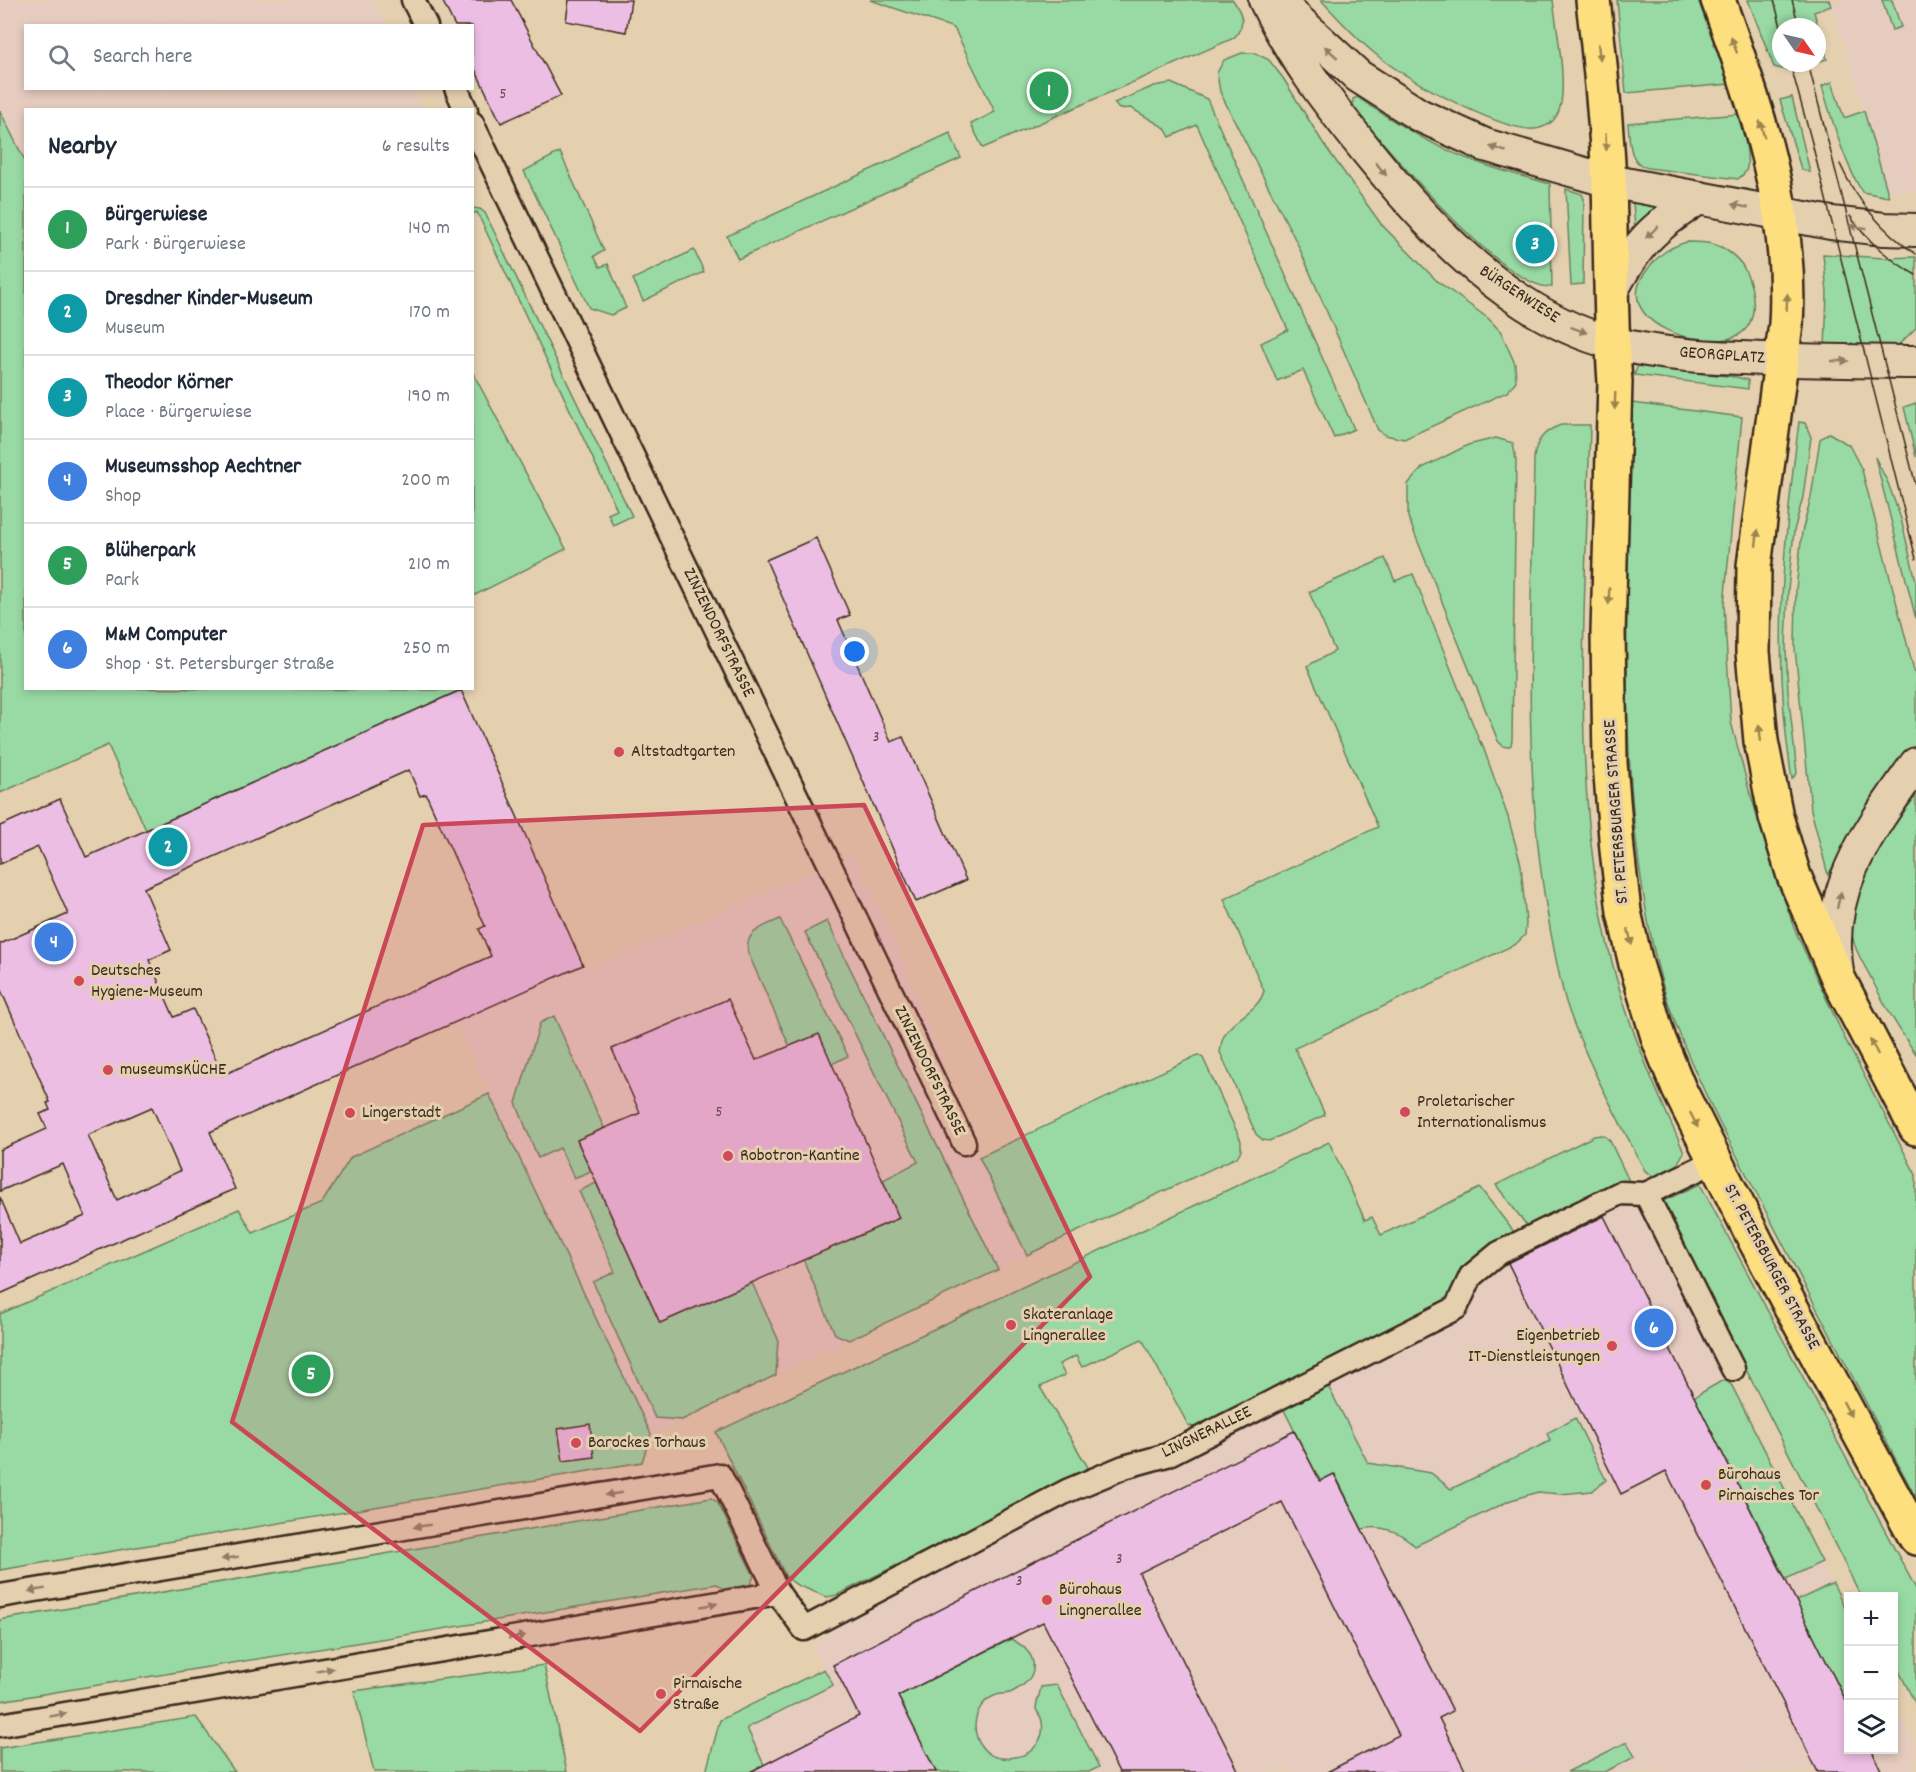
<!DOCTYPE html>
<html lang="en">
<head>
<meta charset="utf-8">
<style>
  :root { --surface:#fff; --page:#f6f6f7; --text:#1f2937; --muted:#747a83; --line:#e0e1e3; --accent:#db2777 }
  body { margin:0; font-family:Dekko,sans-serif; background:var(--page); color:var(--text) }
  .controls { position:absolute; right:18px; bottom:18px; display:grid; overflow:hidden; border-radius:0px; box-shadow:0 3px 9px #0003 }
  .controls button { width:54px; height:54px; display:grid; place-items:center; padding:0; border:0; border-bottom:2px solid var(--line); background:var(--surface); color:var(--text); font:30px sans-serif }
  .compass { position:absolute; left:1772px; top:18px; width:54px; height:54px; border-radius:50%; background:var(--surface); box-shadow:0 3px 9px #0003; rotate:124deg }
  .you { position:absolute; left:855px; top:652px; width:21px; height:21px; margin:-15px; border:4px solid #fff; border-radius:50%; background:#1a73e8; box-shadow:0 0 0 9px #1a73e833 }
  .badge { display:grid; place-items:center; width:39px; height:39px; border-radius:50%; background:var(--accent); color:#fff; font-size:20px; font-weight:700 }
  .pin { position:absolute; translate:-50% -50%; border:3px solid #fff; box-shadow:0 2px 6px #0006 }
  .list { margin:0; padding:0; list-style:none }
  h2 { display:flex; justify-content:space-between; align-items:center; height:78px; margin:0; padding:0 24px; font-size:26px }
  h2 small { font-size:20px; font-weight:400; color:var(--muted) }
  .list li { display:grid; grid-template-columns:39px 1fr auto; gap:18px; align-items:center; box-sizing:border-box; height:84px; padding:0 24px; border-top:2px solid var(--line) }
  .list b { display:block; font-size:22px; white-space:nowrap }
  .list p { margin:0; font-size:20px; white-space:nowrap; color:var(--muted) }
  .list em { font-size:20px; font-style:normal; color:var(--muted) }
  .icon { flex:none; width:33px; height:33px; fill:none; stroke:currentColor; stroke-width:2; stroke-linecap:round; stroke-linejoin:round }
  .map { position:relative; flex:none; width:1916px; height:1772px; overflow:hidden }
  .search { position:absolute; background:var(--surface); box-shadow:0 3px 9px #0003; left:24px; top:24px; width:450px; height:66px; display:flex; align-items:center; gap:15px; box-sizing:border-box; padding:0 21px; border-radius:0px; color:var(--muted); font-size:22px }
  .panel { position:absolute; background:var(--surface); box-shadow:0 3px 9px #0003; left:24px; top:108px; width:450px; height:582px; border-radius:0px }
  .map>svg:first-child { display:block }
  .built { fill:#e6cbbf }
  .green { fill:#99daa4; stroke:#6a8261; stroke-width:1.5 }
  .building { fill:#ecbee3; stroke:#3b2a1e; stroke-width:1.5; fill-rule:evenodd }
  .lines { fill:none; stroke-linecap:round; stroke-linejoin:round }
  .street-casing { stroke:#3b2a1e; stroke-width:27 }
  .secondary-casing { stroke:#3b2a1e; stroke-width:36 }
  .primary-casing { stroke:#3b2a1e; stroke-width:38 }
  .street { stroke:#e4d0af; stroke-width:22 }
  .secondary { stroke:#e4d0af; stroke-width:32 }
  .primary { stroke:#fedf80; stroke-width:33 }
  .tram { stroke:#3b2a1e; stroke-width:1.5 }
  .oneway { fill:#9c844f }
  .oneway2 { fill:#907d66 }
  .marked { fill:#ca4758; fill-opacity:0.2; stroke:#ca4758; stroke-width:4.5; stroke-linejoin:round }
  .poi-dot { fill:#d1495b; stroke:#e4d0af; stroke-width:2 }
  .labels { text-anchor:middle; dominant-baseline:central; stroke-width:6; stroke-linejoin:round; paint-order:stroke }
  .number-label { font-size:15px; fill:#674f4f }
  .street-label { font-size:18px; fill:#3b2a1e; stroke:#e4d0af }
  .poi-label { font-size:18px; fill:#3b2a1e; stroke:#e4d0af; text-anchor:start }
</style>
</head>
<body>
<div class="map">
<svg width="1916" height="1772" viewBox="0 0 1916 1772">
  <rect width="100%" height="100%" fill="#e4d0af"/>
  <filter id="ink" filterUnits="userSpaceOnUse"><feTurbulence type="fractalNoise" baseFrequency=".0167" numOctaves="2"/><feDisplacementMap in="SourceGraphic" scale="12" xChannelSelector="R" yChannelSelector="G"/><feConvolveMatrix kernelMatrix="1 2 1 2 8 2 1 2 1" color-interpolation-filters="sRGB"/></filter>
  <g filter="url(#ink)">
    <g class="built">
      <polygon points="0,0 374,0 386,25 26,26 26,88 415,89 424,109 26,110 25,163 0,111"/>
      <polygon points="1832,0 1916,0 1916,192 1886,190"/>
      <polygon points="853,855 900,951 979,1157 1027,1255 651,1434 455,1022 584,966 591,967"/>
      <polygon points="1635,1200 1848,1614 1848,1750 1894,1750 1894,1703 1913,1737 1916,1749 1916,1772 750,1772 764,1765 746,1728 833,1685 812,1646 851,1616 1074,1500 1160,1467 1328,1386 1465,1316 1482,1287 1480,1281 1489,1272"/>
    </g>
    <g class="green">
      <path d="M870,0H1233C1243,15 1246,24 1234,38L983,148L971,124L995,112L954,28Z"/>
      <path d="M1321,0H1553C1556,26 1569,91 1558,113C1553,125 1540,130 1528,129C1490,125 1402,77 1373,52C1354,36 1338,18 1321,0Z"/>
      <polygon points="1617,0 1698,0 1730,84 1626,93"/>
      <polygon points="1748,0 1829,0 1831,6 1814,12 1827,59 1817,62 1817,27 1781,27 1781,63 1812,63 1786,70 1774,67"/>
      <polygon points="1882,0 1892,0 1901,27 1892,30"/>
      <polygon points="1242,53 1255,53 1269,60 1283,78 1323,143 1381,224 1437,281 1489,319 1501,332 1515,364 1516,381 1507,392 1404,439 1385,435 1378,430 1298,245 1220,92 1217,73 1224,60"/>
      <path d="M1832,82L1844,118L1864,111L1889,197L1862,192C1843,159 1833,123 1822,86Z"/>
      <polygon points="1171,83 1207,99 1354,429 1334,438 1303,370 1277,381 1261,343 1288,330 1197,125 1170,137 1165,128 1131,108 1119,109 1114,103 1154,86"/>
      <path d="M1357,97C1392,121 1427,143 1466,158C1493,169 1522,176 1550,184L1552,287C1504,290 1386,146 1353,108V99Z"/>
      <polygon points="1792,97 1810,172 1801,169 1780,100"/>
      <polygon points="0,111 26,163 26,688 461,690 146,830 108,745 0,793"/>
      <path d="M1740,114C1743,127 1749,155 1747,168C1746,173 1742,176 1738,179L1648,168C1628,163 1630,141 1628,123Z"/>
      <polygon points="950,133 961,158 738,259 727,236"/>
      <polygon points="560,152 604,251 594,256 600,267 608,264 626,308 611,315 589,308 524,171"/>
      <polygon points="1566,189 1582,194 1584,199 1583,284 1571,285"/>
      <polygon points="1635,201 1665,207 1635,229 1633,202"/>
      <polygon points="472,208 480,209 485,213 632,516 613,525 608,514 617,510 477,212 473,214"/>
      <path d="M1687,242C1698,242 1712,242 1723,248C1731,253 1741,261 1745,270C1754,288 1760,321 1740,334C1706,355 1606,322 1647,270C1658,255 1669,247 1687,242Z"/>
      <polygon points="694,250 704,272 643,301 633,279"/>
      <polygon points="1823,254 1884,258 1916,257 1916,328 1893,350 1825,349 1827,292"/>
      <polygon points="1638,366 1736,377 1748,380 1748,389 1634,375"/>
      <polygon points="472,371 566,549 473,596 472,596"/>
      <path d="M1632,403L1742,417L1724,605L1731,722L1749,790L1794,928L1844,1037L1916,1175V1498L1718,1120C1694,1070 1670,1018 1657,964C1614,781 1628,589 1632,403Z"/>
      <polygon points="1916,403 1916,457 1904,407"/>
      <path d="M1799,422L1805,423L1811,437L1803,497L1794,531L1788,590L1786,649L1788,691L1797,773L1792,779C1772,656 1783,545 1799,422Z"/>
      <path d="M1561,425H1590C1586,600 1568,800 1614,970C1631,1033 1657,1093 1684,1152L1676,1166L1657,1178L1645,1171C1617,1116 1585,1060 1566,1002C1558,974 1553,945 1548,917C1521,766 1532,611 1534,458C1536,440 1544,431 1561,425Z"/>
      <polygon points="1829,433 1849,445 1862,470 1916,678 1916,746 1858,822 1828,875 1811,810 1795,648 1796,590 1802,532 1811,497 1820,439"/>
      <polygon points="1496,438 1513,443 1516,460 1512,740 1511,745 1507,747 1503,746 1498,741 1408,517 1408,484 1422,468 1468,445"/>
      <polygon points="1875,457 1888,483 1901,519 1916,581 1916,619"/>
      <path d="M1385,558L1395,581L1413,574L1482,747L1481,741L1508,817L1521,865L1526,923L1525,935L1516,944L1295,1048L1325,1115L1269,1141L1263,1140L1256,1134L1220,1052C1221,1048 1221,1042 1223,1038C1232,1017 1258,1013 1264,991L1224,899L1378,827L1307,666L1335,651L1309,592Z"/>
      <path d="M1916,796V1054C1898,1029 1883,1002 1869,974C1862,961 1853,947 1852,932C1851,921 1854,910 1857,900C1868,856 1889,831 1916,796Z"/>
      <path d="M780,919L848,1056L832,1064L790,1047L748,953C744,931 763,927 780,919Z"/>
      <polygon points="827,921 998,1270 849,1340 835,1334 803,1259 899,1218 883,1180 918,1162 805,932"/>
      <polygon points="554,1016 604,1128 577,1141 591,1171 574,1178 560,1148 538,1158 516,1103 540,1023"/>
      <polygon points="1198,1055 1203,1058 1241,1141 1241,1150 1237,1157 1027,1255 979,1157"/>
      <polygon points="489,1094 651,1434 642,1462 0,1570 0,1314 239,1209 253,1233 322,1203 351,1157"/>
      <polygon points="1601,1135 1606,1137 1610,1141 1629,1181 1618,1184 1528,1227 1496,1185 1594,1136"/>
      <path d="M1329,1142L1365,1220L1372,1217L1381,1235L1480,1188L1514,1232C1478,1252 1468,1262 1449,1299L1196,1428L1188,1425L1142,1339L1082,1367L1076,1356L1059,1364L1065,1375L1040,1387L1089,1469L837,1595L827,1597L797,1585L786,1577L716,1432Z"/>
      <polygon points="596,1183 660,1323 752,1283 778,1339 776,1375 682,1420 655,1418 593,1282 615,1272 579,1191"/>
      <polygon points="1700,1184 1916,1589 1916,1705 1894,1661 1894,1596 1861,1596 1661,1202"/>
      <polygon points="1725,1379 1732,1386 1822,1562 1786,1579 1694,1397"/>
      <path d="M1328,1386L1368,1463L1431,1473L1451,1489L1550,1441L1547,1433L1575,1418L1606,1480L1592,1491L1560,1494L1538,1492L1511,1500L1415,1546C1402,1532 1381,1524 1362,1529L1335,1474L1320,1481L1283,1408Z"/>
      <polygon points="711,1498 718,1503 754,1576 749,1587 725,1590 717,1584 0,1701 0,1620"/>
      <polygon points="1833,1583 1848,1614 1848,1705 1796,1601"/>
      <path d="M1011,1639C1039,1653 1042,1677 1012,1692C1006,1695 999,1693 994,1696C971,1706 969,1739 988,1753C996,1759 1006,1759 1015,1757C1034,1755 1047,1737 1041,1718C1040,1715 1037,1712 1036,1709C1036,1703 1040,1693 1041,1687L1057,1685L1099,1767L1089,1772H936L898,1696Z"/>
      <polygon points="544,1665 567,1772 374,1772 354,1691"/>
      <polygon points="824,1669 833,1685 747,1728 764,1765 750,1772 706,1772 720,1720"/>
      <polygon points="196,1717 235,1772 0,1772 0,1748"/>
      <polygon points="1627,1742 1635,1757 1604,1772 1567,1772"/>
    </g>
    <g class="building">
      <polygon points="442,0 511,0 561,96 501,123 472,63 472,26 455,26"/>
      <polygon points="569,0 631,0 626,32 566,21"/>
      <polygon points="816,538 850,615 838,620 870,694 891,742 903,737 966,880 916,902 766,560"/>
      <path d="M461,690L583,965L210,1132L235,1189L0,1294V1197L20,1244L85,1216L63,1164L0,1191V1150L47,1129L40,1114L50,1110L47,1103L50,1102L0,988V944L68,914L38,847L0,864V826L60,799L86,857ZM409,770L420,796L426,794L485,926L479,929L491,956L223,1075L193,1009L174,1017L149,960L171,950L144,888ZM152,1107L180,1171L117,1200L88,1135Z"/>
      <polygon points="728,999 756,1060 819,1034 899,1218 660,1323 577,1140 640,1113 612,1049"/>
      <polygon points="1604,1216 1848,1705 1848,1749 1871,1749 1882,1772 1818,1772 1666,1471 1621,1494 1508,1263"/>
      <polygon points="590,1424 594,1457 563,1461 558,1429"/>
      <polygon points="1294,1431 1320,1481 1334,1474 1453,1711 1439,1718 1466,1772 1327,1772 1399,1735 1282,1502 1139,1573 1239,1772 1119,1772 1043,1622 898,1696 936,1772 750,1772 859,1716 833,1665 1050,1553"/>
    </g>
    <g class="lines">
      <defs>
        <g id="street">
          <polyline points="413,0 426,26"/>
          <polyline points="456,88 466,110"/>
          <polyline points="472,123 964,1143"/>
          <polyline points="1646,1194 1733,1369"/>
          <polyline points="0,1596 720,1475 778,1593 804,1629 1067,1491 1124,1467 1167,1455 1456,1308 1471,1276 1499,1253 1620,1193 1646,1194 1715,1161"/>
          <polyline points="0,1725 778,1593"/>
        </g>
        <g id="secondary">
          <path d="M1265,0C1291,55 1328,103 1366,150C1430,229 1511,317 1613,343C1656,354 1700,357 1743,358C1801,361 1858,361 1916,362"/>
          <polyline points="1276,0 1358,76 1419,115 1485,145 1609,181 1831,223 1884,229 1916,230"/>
          <path d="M1611,292C1636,244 1653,227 1699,198"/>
          <path d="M1837,972C1824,887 1870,830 1916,764"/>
        </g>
        <g id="primary">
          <path d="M1593,0C1600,60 1606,121 1609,182C1611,248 1610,315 1615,382L1608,633L1610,763L1617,850L1624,912L1636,964L1659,1040L1679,1089L1757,1244L1916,1538"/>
          <path d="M1718,0C1756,105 1793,211 1786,324L1754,566L1753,652L1761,741L1776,817L1794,876L1838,978L1916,1128"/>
        </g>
      </defs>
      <use href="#street" class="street-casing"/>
      <use href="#secondary" class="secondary-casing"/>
      <use href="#primary" class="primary-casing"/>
      <use href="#street" class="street"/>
      <use href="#secondary" class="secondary"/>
      <use href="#primary" class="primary"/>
      <g class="tram">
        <polyline points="1774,0 1781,27"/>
        <polyline points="1792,0 1799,27"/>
        <polyline points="1790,63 1811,139 1916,559"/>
        <polyline points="1808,63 1916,486"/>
        <path d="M1840,164C1856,200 1883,232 1916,254"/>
        <path d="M1850,216C1866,240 1891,261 1916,275"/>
      </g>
    </g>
    <defs><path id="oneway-solid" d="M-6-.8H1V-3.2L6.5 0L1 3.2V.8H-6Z" transform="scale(1.5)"/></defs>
    <g class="oneway">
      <use href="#oneway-solid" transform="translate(1734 45) rotate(-110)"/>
      <use href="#oneway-solid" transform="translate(1599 52) rotate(84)"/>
      <use href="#oneway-solid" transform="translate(1762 129) rotate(-105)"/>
      <use href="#oneway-solid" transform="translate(1606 142) rotate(87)"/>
      <use href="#oneway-solid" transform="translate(1787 302) rotate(-87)"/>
      <use href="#oneway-solid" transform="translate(1615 401) rotate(92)"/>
      <use href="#oneway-solid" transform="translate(1757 538) rotate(-83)"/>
      <use href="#oneway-solid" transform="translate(1609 596) rotate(92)"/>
      <use href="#oneway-solid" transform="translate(1760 733) rotate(-96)"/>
      <use href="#oneway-solid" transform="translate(1630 937) rotate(77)"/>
      <use href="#oneway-solid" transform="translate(1874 1047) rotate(-118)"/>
      <use href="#oneway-solid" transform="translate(1694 1120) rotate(63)"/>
      <use href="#oneway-solid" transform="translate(1847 1409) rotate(62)"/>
    </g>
    <g class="oneway2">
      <use href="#oneway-solid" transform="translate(1331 52) rotate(-138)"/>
      <use href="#oneway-solid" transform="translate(1498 149) rotate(-163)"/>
      <use href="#oneway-solid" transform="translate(1381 169) rotate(51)"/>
      <use href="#oneway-solid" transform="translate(1740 206) rotate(-168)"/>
      <use href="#oneway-solid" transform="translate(1858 227) rotate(-174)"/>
      <use href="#oneway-solid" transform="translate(1652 232) rotate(136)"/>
      <use href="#oneway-solid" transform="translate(1579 330) rotate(21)"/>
      <use href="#oneway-solid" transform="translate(1840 361)"/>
      <use href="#oneway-solid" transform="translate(1839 900) rotate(-77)"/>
      <use href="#oneway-solid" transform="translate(614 1494) rotate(171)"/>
      <use href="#oneway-solid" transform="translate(422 1526) rotate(171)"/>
      <use href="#oneway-solid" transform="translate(230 1558) rotate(171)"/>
      <use href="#oneway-solid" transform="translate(37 1590) rotate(171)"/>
      <use href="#oneway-solid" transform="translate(709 1605) rotate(-10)"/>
      <use href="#oneway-solid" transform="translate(517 1637) rotate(-10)"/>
      <use href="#oneway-solid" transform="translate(325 1670) rotate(-10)"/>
      <use href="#oneway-solid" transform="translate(58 1715) rotate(-10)"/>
    </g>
  </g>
  <path class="marked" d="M864,805L1090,1277L640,1731L232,1422L423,825Z"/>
  <g class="poi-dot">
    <circle cx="619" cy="752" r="6"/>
    <circle cx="79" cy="981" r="6"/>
    <circle cx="108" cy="1070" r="6"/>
    <circle cx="1405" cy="1112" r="6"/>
    <circle cx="350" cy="1113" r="6"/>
    <circle cx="728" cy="1156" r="6"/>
    <circle cx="1011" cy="1325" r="6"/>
    <circle cx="1612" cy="1346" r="6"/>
    <circle cx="576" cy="1443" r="6"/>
    <circle cx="1706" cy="1485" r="6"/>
    <circle cx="1047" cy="1600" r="6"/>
    <circle cx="661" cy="1694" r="6"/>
  </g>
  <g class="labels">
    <g class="number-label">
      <text x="503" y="95">5</text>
      <text x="876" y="738">3</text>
      <text x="719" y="1113">5</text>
      <text x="1119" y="1560">3</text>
      <text x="1019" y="1582">3</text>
    </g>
    <g class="street-label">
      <text transform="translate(1519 295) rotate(33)">BÜRGERWIESE</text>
      <text transform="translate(1722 356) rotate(4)">GEORGPLATZ</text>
      <text transform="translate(718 633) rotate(64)">ZINZENDORFSTRASSE</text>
      <text transform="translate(1617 812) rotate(-94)">ST. PETERSBURGER STRASSE</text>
      <text transform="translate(929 1071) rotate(64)">ZINZENDORFSTRASSE</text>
      <text transform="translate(1771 1267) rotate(62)">ST. PETERSBURGER STRASSE</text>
      <text transform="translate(1207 1433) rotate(-26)">LINGNERALLEE</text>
    </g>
    <g class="poi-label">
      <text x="631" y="752">Altstadtgarten</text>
      <text x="91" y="971">Deutsches<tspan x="91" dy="21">Hygiene-Museum</tspan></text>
      <text x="120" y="1070">museumsKÜCHE</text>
      <text x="1417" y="1102">Proletarischer<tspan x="1417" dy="21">Internationalismus</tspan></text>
      <text x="362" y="1113">Lingerstadt</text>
      <text x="740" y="1156">Robotron-Kantine</text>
      <text x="1023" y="1315">Skateranlage<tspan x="1023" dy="21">Lingnerallee</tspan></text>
      <text x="1600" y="1336" text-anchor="end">Eigenbetrieb<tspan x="1600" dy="21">IT-Dienstleistungen</tspan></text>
      <text x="588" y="1443">Barockes Torhaus</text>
      <text x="1718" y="1475">Bürohaus<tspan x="1718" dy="21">Pirnaisches Tor</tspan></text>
      <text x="1059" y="1590">Bürohaus<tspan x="1059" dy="21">Lingnerallee</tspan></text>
      <text x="673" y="1684">Pirnaische<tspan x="673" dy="21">Straße</tspan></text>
    </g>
  </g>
</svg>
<div class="controls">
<button>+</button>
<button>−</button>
<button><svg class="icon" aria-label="layers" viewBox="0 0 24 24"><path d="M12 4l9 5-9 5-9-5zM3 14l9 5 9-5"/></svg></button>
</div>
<svg class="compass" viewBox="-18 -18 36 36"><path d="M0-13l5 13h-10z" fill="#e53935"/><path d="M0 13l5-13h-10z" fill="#747a83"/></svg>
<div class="you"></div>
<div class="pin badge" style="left:1049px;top:91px;background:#2e9e5b">1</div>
<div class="pin badge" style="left:168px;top:847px;background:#0f9aa8">2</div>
<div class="pin badge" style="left:1535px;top:244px;background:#0f9aa8">3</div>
<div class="pin badge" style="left:54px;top:942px;background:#3f7fe0">4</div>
<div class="pin badge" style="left:311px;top:1374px;background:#2e9e5b">5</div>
<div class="pin badge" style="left:1654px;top:1328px;background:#3f7fe0">6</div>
<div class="search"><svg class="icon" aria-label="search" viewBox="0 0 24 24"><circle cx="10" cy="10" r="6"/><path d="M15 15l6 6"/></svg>Search here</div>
<section class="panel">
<h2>Nearby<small>6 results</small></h2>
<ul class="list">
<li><span class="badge" style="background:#2e9e5b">1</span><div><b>Bürgerwiese</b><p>Park · Bürgerwiese</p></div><em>140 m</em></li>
<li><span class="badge" style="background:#0f9aa8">2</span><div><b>Dresdner Kinder-Museum</b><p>Museum</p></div><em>170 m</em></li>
<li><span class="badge" style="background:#0f9aa8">3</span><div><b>Theodor Körner</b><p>Place · Bürgerwiese</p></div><em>190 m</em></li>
<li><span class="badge" style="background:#3f7fe0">4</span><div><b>Museumsshop Aechtner</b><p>Shop</p></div><em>200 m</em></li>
<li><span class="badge" style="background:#2e9e5b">5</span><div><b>Blüherpark</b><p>Park</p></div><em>210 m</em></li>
<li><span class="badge" style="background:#3f7fe0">6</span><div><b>M&amp;M Computer</b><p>Shop · St. Petersburger Straße</p></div><em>250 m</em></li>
</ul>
</section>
</div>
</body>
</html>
